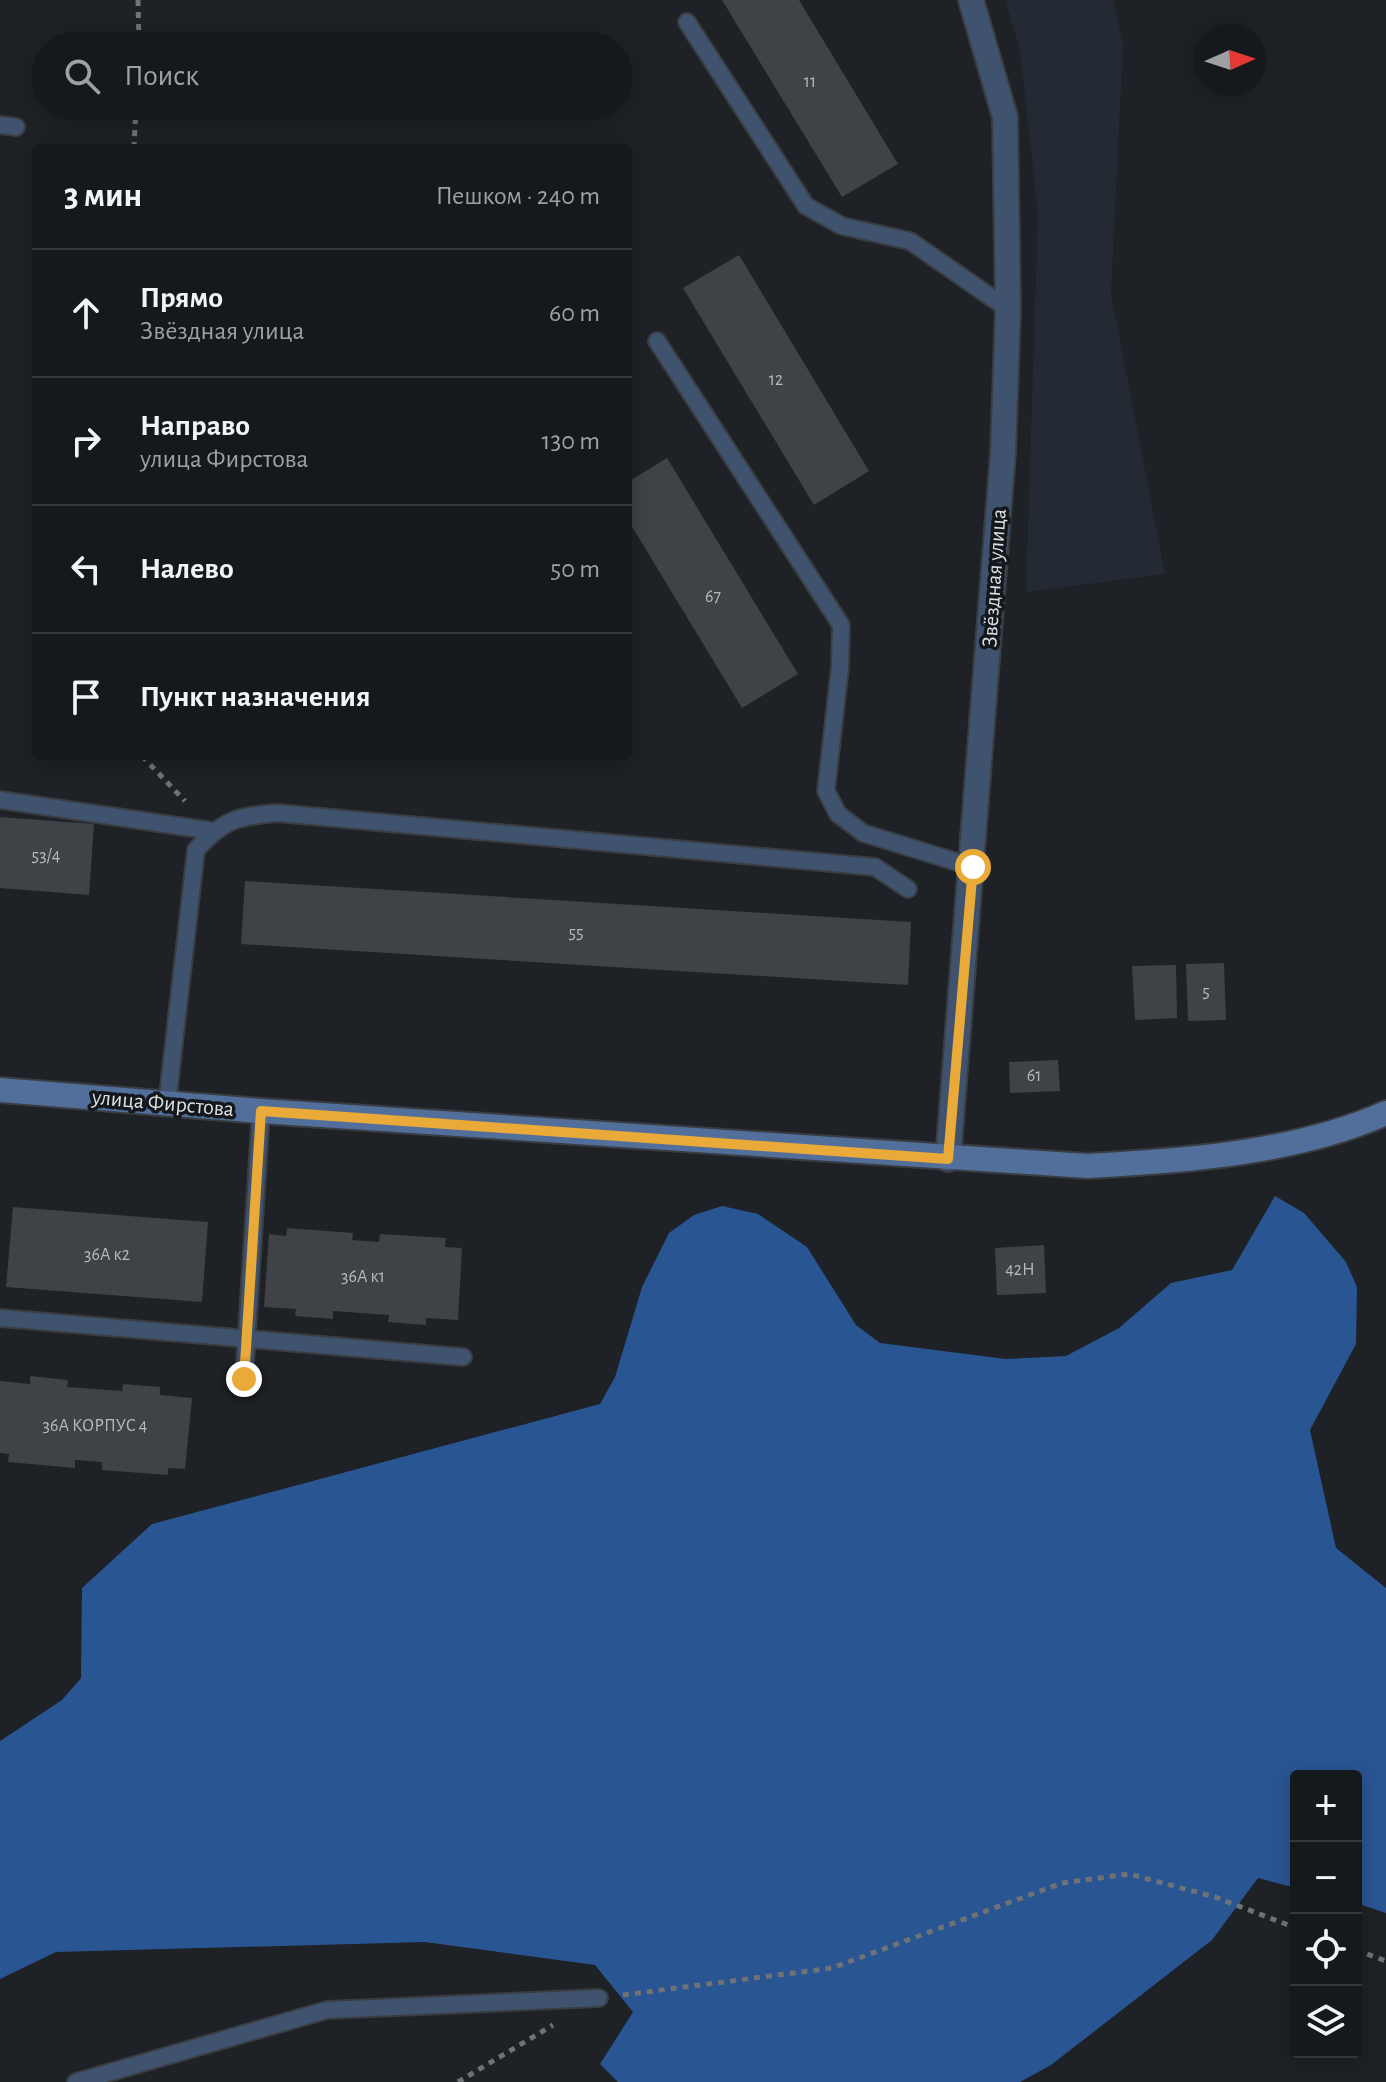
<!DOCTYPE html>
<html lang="ru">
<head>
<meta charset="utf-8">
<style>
  :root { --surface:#16191c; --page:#1f2225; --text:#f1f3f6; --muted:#9ea0a3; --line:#35383b }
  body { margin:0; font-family:"Alegreya Sans",sans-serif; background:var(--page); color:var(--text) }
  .controls { position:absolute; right:24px; bottom:24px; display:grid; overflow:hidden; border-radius:8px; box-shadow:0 4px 20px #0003 }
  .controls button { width:72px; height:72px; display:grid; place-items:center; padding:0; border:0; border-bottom:2px solid var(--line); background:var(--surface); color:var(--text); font:40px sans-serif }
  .compass { position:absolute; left:1194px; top:24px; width:72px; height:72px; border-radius:50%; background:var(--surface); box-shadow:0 4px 20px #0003; rotate:87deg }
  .stop { position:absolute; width:24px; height:24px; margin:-18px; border:6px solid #eaaa39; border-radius:50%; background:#fff }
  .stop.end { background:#eaaa39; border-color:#fff; box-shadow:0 2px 8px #0008 }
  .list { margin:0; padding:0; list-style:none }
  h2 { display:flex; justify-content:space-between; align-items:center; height:104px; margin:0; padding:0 32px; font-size:34px }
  h2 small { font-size:26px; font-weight:400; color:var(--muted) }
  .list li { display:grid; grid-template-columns:52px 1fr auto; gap:24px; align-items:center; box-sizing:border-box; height:128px; padding:0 32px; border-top:2px solid var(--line) }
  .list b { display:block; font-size:30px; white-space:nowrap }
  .list p { margin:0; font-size:26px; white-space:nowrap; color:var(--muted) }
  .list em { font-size:26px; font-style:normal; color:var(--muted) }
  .icon { flex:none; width:44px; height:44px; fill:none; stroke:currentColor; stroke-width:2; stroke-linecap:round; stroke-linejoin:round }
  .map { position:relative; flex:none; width:1386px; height:2082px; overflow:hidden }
  .search { position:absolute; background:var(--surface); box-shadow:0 4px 20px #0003; left:32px; top:32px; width:600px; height:88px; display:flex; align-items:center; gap:20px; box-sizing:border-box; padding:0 28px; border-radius:44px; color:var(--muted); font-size:30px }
  .panel { position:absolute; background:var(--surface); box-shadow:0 4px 20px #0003; left:32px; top:144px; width:600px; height:616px; border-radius:8px }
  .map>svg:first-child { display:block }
  .built { fill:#242a34 }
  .forest { fill:#295593 }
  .building { fill:#3f4247 }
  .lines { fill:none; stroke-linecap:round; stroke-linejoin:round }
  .lane-casing { stroke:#393c40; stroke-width:20 }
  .street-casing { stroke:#393c40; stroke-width:28 }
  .secondary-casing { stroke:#393c40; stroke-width:28 }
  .path { stroke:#6f7276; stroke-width:5; stroke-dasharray:6 6; stroke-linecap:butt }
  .lane { stroke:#40536e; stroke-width:16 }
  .street { stroke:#40536e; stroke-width:24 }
  .secondary { stroke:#516f9a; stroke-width:24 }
  .route { stroke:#eaaa39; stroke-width:10 }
  .labels { text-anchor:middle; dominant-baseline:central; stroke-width:7; stroke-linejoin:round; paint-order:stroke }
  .number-label { font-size:18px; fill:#b6b9bd }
  .street-label { font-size:22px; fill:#dee1e4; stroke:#14181c }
</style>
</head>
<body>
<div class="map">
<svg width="1386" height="2082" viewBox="0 0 1386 2082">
  <rect width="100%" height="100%" fill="#1e2125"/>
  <polygon class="built" points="1005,0 1113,0 1123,44 1111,293 1165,574 1026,592 1038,212 1020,50"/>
  <polygon class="forest" points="1275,1196 1304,1213 1346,1262 1357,1287 1356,1344 1310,1430 1336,1548 1386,1588 1386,1913 1356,1903 1356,1776 1296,1776 1296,1888 1258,1878 1212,1940 1051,2065 1020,2082 618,2082 600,2064 633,2012 595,1965 425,1942 56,1952 0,1979 0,1741 62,1700 81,1678 82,1588 152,1524 600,1404 615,1377 642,1287 669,1233 694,1215 722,1206 758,1214 807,1247 856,1325 880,1343 1006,1359 1066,1356 1119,1328 1171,1283 1232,1270"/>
  <g class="building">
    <polygon points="722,0 799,0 898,164 842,197"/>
    <polygon points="739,255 869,471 814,505 683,288"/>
    <polygon points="667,458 798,674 742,708 628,520 628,482"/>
    <polygon points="0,817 94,824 89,895 0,888"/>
    <polygon points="245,881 911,922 908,985 241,944"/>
    <polygon points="1224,963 1226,1020 1188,1021 1186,964"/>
    <polygon points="1176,965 1177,1018 1135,1020 1132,966"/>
    <polygon points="1058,1060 1060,1091 1010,1093 1009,1062"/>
    <polygon points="13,1207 208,1222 202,1302 6,1287"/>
    <polygon points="287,1228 353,1233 352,1240 379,1242 380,1234 446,1238 445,1247 462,1248 458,1320 426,1318 426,1325 388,1322 389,1315 333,1311 333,1319 295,1316 296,1309 264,1307 269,1234 286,1236"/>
    <polygon points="1044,1245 1046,1293 997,1295 995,1248"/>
    <polygon points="30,1376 68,1380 67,1387 122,1391 123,1384 160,1387 160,1395 192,1398 185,1469 168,1468 168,1475 102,1470 102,1462 75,1460 75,1468 8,1462 9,1454 0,1453 0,1381 30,1384"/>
  </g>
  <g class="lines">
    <defs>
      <g id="lane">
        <polyline points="687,22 806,206 842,226 910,241 1008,309"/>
        <polyline points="0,125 16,127"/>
        <polyline points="657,341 841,625 840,667 826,791 838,814 863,833 973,867"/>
        <polyline points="0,800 213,831"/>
        <path d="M167,1104L196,850C224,819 238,816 278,813L875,867L908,889"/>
        <polyline points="0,1318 463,1357"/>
        <polyline points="244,1379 261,1111"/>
        <polyline points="76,2082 327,2010 599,1998"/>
      </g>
      <polyline id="street" points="948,1159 1003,453 1008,309 1005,117 971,0"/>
      <path id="secondary" d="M0,1090L261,1111L1087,1166C1184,1161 1296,1153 1386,1113"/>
    </defs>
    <use href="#lane" class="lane-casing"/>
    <use href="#street" class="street-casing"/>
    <use href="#secondary" class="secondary-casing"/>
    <g class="path">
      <polyline points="138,0 139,46"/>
      <polyline points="134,148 136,106"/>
      <polyline points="142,756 185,801"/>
      <polyline points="1356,1950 1386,1961"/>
      <polyline points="623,1995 832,1968 1062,1883 1129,1874 1215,1897 1296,1928"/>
      <polyline points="458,2082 553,2025"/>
    </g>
    <use href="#lane" class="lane"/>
    <use href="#street" class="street"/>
    <use href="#secondary" class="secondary"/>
  </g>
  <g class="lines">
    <polyline class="route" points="244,1379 261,1111 948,1159 973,867"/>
  </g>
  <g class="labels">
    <g class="number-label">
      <text x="810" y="82">11</text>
      <text x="776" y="380">12</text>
      <text x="713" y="597">67</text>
      <text x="46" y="856">53/4</text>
      <text x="576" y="933">55</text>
      <text x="1206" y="992">5</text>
      <text x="1034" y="1076">61</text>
      <text x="107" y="1255">36А к2</text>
      <text x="1020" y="1270">42Н</text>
      <text x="363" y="1277">36А к1</text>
      <text x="95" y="1426">36А КОРПУС 4</text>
    </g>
    <g class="street-label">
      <text transform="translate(994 578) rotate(-86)">Звёздная улица</text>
      <text transform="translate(163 1103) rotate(5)">улица Фирстова</text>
    </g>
  </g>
</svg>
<div class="controls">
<button>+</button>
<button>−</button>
<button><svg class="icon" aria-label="locate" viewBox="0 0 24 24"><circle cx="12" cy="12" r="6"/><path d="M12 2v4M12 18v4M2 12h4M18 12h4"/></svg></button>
<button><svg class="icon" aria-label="layers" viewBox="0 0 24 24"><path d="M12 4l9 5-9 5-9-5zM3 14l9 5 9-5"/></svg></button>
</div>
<svg class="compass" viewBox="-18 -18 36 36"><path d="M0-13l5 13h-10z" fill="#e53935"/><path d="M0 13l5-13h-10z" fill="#9ea0a3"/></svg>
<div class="stop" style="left:973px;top:867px"></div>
<div class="stop end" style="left:244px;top:1379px"></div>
<div class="search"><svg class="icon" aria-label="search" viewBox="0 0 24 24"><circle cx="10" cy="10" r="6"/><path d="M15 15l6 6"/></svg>Поиск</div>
<section class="panel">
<h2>3 мин<small>Пешком · 240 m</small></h2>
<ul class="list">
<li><svg class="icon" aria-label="ahead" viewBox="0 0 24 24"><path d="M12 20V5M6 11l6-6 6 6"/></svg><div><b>Прямо</b><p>Звёздная улица</p></div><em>60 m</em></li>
<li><svg class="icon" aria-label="right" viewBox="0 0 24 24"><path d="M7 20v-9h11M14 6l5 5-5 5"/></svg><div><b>Направо</b><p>улица Фирстова</p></div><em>130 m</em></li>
<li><svg class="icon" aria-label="left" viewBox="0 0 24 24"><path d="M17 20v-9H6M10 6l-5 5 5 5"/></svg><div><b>Налево</b></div><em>50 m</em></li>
<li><svg class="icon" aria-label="arrive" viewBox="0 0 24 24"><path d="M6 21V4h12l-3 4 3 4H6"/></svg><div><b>Пункт назначения</b></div></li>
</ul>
</section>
</div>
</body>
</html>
